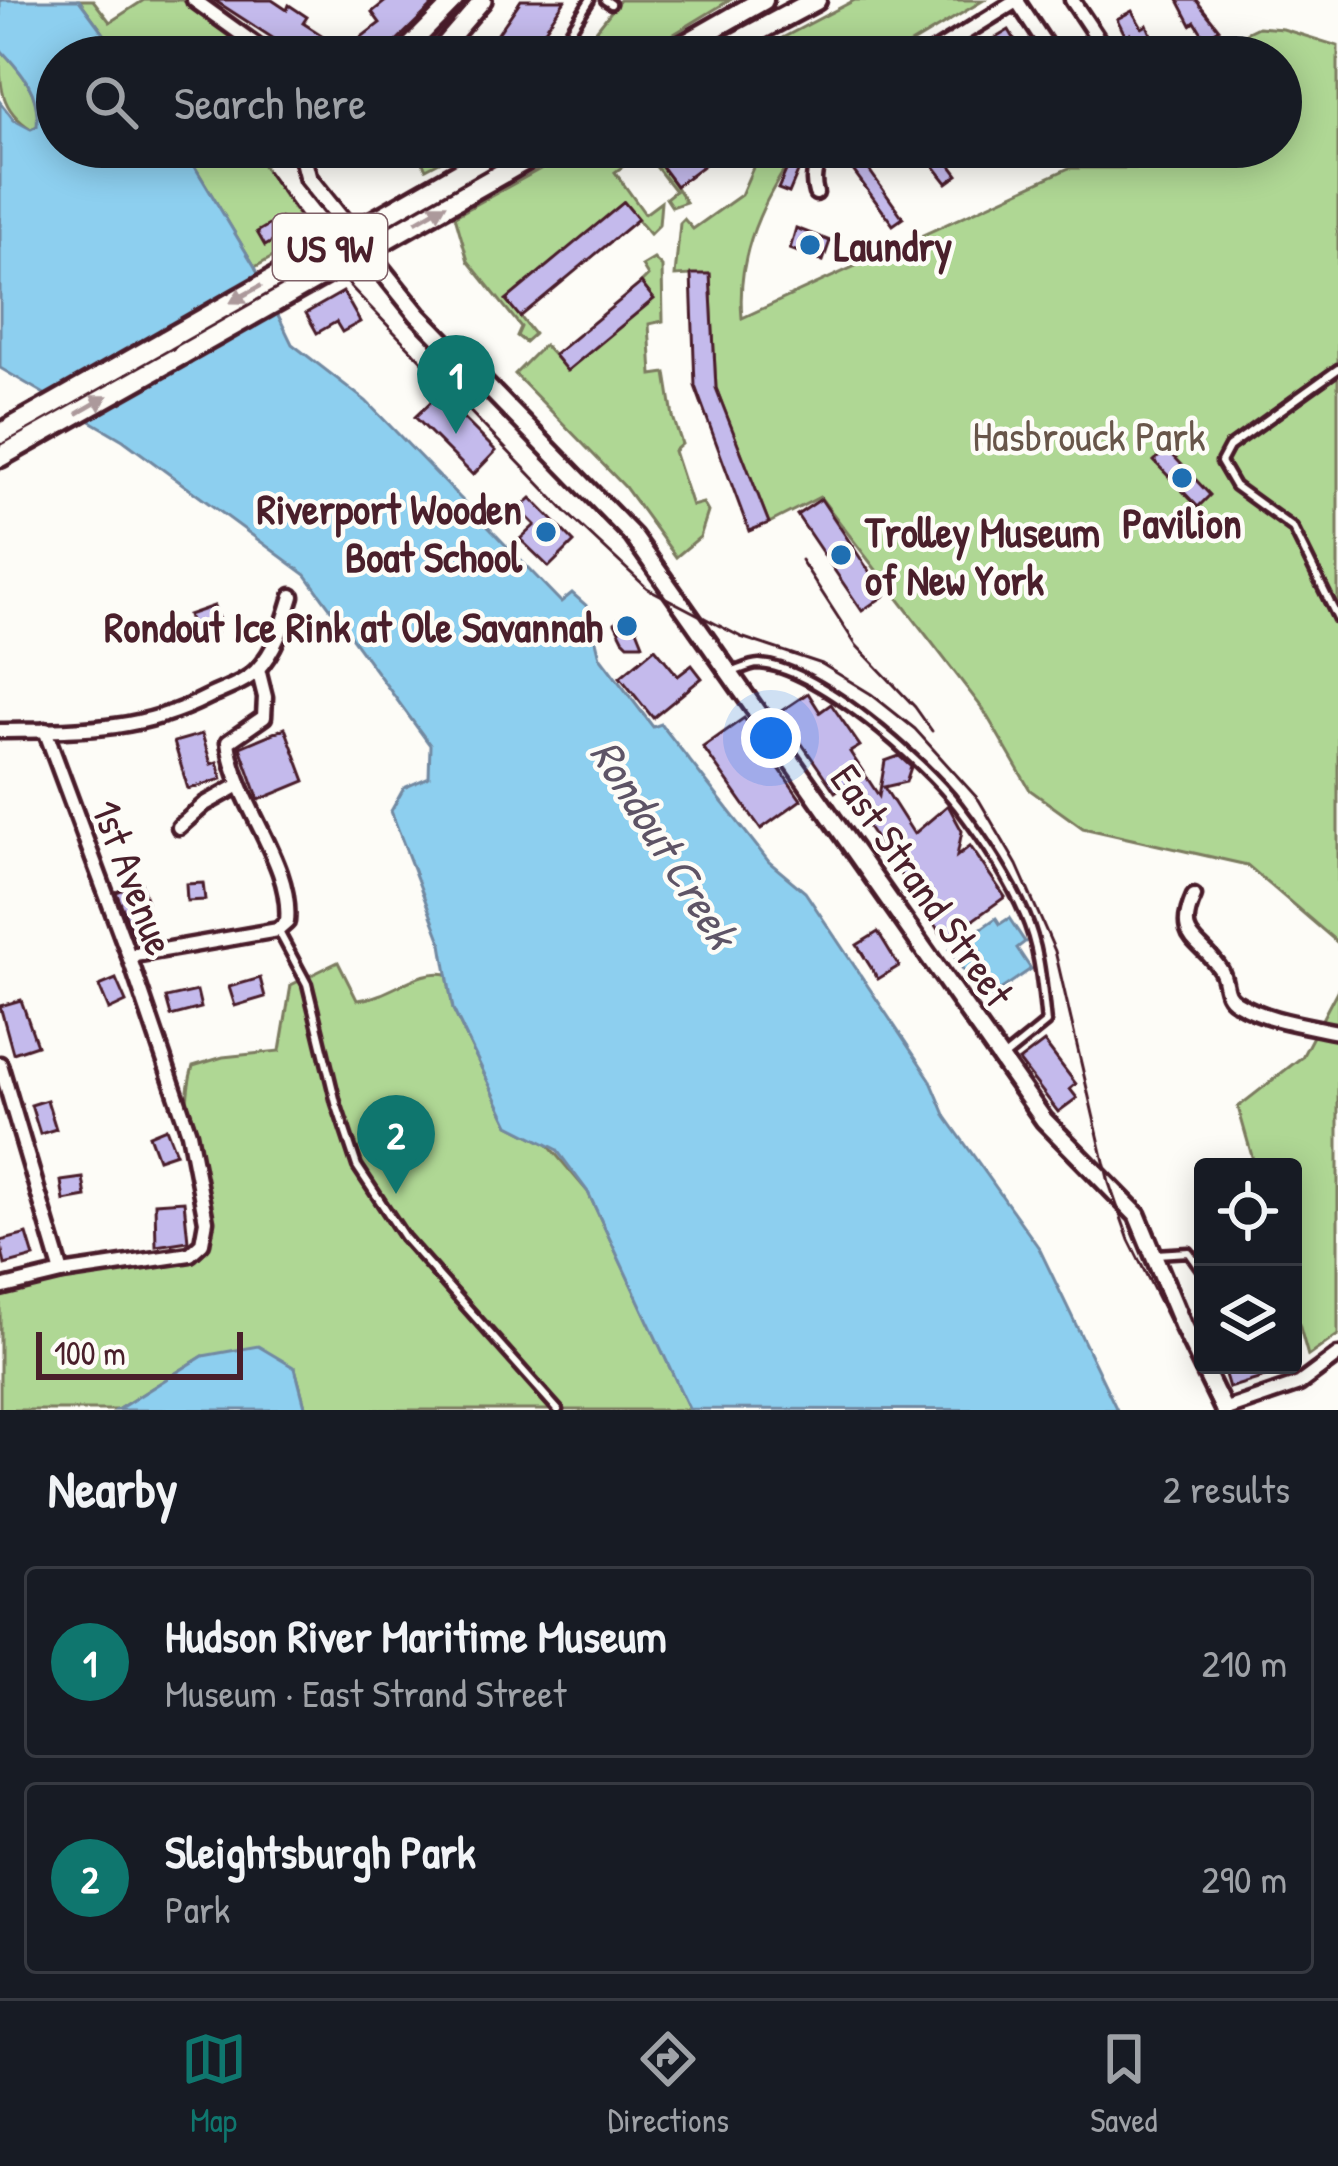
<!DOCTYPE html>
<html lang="en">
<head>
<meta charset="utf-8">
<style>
  :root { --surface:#171b24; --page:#20242c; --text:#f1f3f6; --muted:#9ea1a6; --line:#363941; --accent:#0f766e }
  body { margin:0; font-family:"Patrick Hand",sans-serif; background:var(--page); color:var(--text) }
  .controls { position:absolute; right:36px; bottom:36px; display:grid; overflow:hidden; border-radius:12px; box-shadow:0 6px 30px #0003 }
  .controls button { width:108px; height:108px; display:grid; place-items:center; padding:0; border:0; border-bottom:3px solid var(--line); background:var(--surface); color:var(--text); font:60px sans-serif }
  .scale { position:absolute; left:36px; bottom:30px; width:207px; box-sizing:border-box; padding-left:12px; border:6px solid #4a1f2b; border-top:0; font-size:33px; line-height:42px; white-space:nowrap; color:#4a1f2b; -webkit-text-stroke:9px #fdfcf7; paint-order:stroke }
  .you { position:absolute; left:771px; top:738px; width:42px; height:42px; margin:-30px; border:9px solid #fff; border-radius:50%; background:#1a73e8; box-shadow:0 0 0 18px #1a73e833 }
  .badge { display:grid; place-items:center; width:78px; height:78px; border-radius:50%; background:var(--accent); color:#fff; font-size:39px; font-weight:700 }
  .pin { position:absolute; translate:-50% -99px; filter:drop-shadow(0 3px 6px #0008) }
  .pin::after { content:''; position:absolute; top:63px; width:42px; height:36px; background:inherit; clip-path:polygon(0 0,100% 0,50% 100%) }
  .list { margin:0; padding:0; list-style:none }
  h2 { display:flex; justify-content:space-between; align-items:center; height:156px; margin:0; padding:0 48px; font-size:51px }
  h2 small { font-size:39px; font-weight:400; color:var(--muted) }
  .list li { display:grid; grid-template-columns:78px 1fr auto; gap:36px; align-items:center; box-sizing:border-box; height:192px; margin:0 24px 24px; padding:0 24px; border:3px solid var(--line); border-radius:12px }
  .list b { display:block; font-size:45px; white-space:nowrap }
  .list p { margin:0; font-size:39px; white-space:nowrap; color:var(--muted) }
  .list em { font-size:39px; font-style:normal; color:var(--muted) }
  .icon { flex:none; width:66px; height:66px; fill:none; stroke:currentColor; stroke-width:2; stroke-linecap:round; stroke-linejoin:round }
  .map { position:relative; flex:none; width:1338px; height:1410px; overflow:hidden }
  .search { position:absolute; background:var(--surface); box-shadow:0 6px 30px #0003; left:36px; right:36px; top:36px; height:132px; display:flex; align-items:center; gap:30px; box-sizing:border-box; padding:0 42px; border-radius:66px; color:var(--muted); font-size:45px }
  .sheet { height:588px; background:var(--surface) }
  nav { display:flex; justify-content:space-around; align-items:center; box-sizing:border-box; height:168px; border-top:3px solid var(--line); background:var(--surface); font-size:33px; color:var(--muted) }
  nav a { display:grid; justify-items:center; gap:6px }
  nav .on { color:var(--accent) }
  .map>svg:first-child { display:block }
  .green { fill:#afd794; stroke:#7c7b60; stroke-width:3 }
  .water { fill:#8dcfef; stroke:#7289a1; stroke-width:3 }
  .building { fill:#c4baec; stroke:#4a1f2b; stroke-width:3 }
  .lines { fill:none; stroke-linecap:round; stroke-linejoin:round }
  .service-casing { stroke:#4a1f2b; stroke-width:15 }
  .minor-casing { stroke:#4a1f2b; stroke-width:21 }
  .tertiary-casing { stroke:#4a1f2b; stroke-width:24 }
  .primary-casing { stroke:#4a1f2b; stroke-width:27 }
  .service { stroke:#fdfcf7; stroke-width:6 }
  .minor { stroke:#fdfcf7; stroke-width:12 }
  .tertiary { stroke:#fdfcf7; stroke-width:15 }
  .primary { stroke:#fdfcf7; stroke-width:18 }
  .tram { stroke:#4a1f2b; stroke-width:3 }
  .primary-bridge-casing { stroke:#4a1f2b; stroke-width:27; stroke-linecap:butt }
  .primary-bridge { stroke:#fdfcf7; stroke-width:18 }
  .oneway { fill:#ac999b }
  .poi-dot { fill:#1f6fb2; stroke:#fdfcf7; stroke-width:4.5 }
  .labels { text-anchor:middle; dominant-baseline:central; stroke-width:9; stroke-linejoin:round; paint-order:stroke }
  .shield { fill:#fdfcf7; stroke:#806168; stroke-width:3 }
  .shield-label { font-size:39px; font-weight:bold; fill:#4a1f2b }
  .poi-label { font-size:42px; font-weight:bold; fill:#4a1f2b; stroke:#fdfcf7; text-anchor:start }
  .park-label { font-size:42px; fill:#68564a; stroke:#fdfcf7 }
  .street-label { font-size:42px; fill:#4a1f2b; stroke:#fdfcf7 }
  .water-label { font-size:45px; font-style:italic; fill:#5e5466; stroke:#fdfcf7 }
</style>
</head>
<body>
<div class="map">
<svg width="1338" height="1410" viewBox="0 0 1338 1410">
  <rect width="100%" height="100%" fill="#fdfcf7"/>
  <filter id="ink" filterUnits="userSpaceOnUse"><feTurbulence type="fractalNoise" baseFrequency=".00833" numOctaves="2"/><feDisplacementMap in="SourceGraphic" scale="24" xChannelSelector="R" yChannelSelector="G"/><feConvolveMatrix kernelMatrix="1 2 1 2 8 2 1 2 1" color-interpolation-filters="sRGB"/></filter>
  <g filter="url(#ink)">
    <g class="green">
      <polygon points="79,0 93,0 110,22 144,0 182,0 249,40 224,57 121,57"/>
      <polygon points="620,0 730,0 636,57 575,57"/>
      <polygon points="855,0 984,0 889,57 746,57"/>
      <path d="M1258,27L1283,29L1338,46V943L1247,865L1083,828L1030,790L983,709L820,497L769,523L716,388L710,274L675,276L680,223L684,219L693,229L741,195L762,147H799C763,200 736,253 742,318L1069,168H1152L1168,147H1281V57H1217L1229,41Z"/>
      <path d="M0,49C22,72 40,93 38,126L31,129C0,109 0,88 0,49Z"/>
      <polygon points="183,147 250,147 312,235 255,267"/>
      <polygon points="415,147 468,147 426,169"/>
      <polygon points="580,147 687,147 662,166 686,202 672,207 666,198 675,191 644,151 615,172 645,214 661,202 659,225 650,234 623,203 507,300 534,334 525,342 517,336 521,327 468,261 455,216"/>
      <polygon points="654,259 662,267 663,321 649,324 652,375 666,373 673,417 682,444 674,451 692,506 703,503 708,512 700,537 676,557 625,487 515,374 544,345 567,370 653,299 641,283 648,276 642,266"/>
      <path d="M338,962L357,1000C392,997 416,968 447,974L453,1009L509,1125L548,1145L588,1192L690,1410H306L295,1368L203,1356L117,1410H0V1288L178,1258L203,1238C196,1184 177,1119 193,1066L223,1057L280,1051L291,985Z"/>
      <polygon points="1338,989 1338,1335 1308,1356 1293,1303 1293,1167 1255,1167 1238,1107 1302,1057"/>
    </g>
    <g class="water">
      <path d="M0,0H79L121,57H57V147H183L255,267L292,344L366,401L561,602L572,593L588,607L600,657L653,727L661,724L769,862L805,892L930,1079L946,1117L1039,1248L1117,1410L689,1409L588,1192L556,1149L509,1125L453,1009L442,944L391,811L404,788L429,777L430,745L306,575L123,440L0,368V102L14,120L31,129L37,126C40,93 22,72 0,49Z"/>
      <polygon points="996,918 1000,924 1009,918 1025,942 1017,948 1031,969 984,1001 950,950"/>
      <polygon points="258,1346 295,1368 306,1410 117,1410 203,1356"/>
    </g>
    <g class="building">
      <polygon points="214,0 272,0 287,10 289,5 307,17 303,23 337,45 351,45 380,23 372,12 387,0 438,0 380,57 302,57"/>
      <polygon points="521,0 565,0 527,56 517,50 511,57 482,57"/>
      <polygon points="1178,0 1196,0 1219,29 1205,38 1195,22 1191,25"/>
      <polygon points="1132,11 1142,28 1147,25 1161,57 1142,57 1130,34 1126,37 1117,19"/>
      <polygon points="1009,30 1018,45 998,57 984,57 979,48"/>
      <polygon points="686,147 728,147 676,186 661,166"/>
      <polygon points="862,147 873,147 879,156 865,164 903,218 893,225 844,158"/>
      <polygon points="919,147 937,147 958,175 947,183"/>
      <polygon points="796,148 806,153 789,193 778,189"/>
      <polygon points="624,202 638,219 520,317 506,300"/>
      <polygon points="281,218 289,232 265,246 257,232"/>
      <polygon points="796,228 830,241 823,261 790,249"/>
      <polygon points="691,274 710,274 716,388 769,523 749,531 695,386"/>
      <polygon points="641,283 654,299 567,371 554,355"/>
      <polygon points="343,292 360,322 342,332 336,322 317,333 306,313"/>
      <polygon points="439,394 496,451 473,475 415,417"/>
      <polygon points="1167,449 1210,495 1198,507 1154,461"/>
      <polygon points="531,498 574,542 549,567 520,539 535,525 519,509"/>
      <polygon points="821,499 885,595 862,611 797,515"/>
      <polygon points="214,606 221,626 214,628 216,633 196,639 188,615"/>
      <polygon points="622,614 633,619 643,644 628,644 623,639 615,623"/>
      <polygon points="655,648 678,676 692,665 702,678 653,718 620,677"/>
      <polygon points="808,693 820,712 831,704 860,746 850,752 879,796 885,761 899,756 911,767 906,782 884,787 914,834 948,805 962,831 957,856 970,846 1005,897 945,940 866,824 872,820 853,798 849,782 835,792 780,712"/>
      <polygon points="744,718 801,800 761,829 703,747"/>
      <polygon points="285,728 305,781 259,800 240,747"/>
      <polygon points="202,734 211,764 217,762 222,779 188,789 174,742"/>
      <polygon points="141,883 147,902 140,904 151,933 135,938 116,892"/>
      <polygon points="203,883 205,900 187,901 186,884"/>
      <polygon points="878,932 899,966 878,979 857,945"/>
      <polygon points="260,978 265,997 235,1006 229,987"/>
      <polygon points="116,979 126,1002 109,1010 99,986"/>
      <polygon points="197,991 201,1008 171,1016 166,998"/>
      <polygon points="21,1000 37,1045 13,1053 0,1006"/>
      <polygon points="1044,1042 1076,1084 1070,1089 1077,1098 1058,1112 1019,1061"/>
      <polygon points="47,1100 56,1129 40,1134 31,1105"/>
      <polygon points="166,1128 176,1153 158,1159 149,1135"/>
      <polygon points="83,1178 86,1197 64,1201 61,1181"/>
      <polygon points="184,1201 188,1241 156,1246 155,1203"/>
      <polygon points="27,1234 34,1257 5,1265 0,1241"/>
      <polygon points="1222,1365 1261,1365 1265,1377 1229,1388"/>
    </g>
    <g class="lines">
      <defs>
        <g id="service">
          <polyline points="605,0 611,4"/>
          <polyline points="547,57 558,50 590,0"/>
          <polyline points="1338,369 1229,447 1221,462 1235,486 1293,528 1338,619"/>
          <path d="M733,672C741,669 751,664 759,664C817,667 923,761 958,806C984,840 1008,876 1025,915C1040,949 1042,986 1046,1023L1004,1057"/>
          <polyline points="278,930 307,984 336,1103 357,1166 404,1237 558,1410"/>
          <polyline points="1156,1254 1189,1252 1203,1272"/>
        </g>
        <g id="minor">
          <polyline points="194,0 273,57"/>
          <polyline points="1072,0 1110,57"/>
          <polyline points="1017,1 1054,57"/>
          <polyline points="926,57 1018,0"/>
          <path d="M816,193C810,173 818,162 829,147"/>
          <path d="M0,731C76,730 138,733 208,697C224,689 243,684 256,671C276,650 284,623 292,596"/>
          <polyline points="179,827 205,804 239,785"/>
          <path d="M1194,896C1174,940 1200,938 1220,969C1228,981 1222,994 1236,1002C1265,1020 1305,1025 1338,1032"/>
          <path d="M129,956L278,930L287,922C293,862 236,805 228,742L264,717L265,697L258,669"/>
          <polyline points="0,1064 62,1273"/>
          <polyline points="0,1288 62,1273 190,1254 202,1243 206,1221 189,1133 129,956 45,730"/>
          <polyline points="1223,1410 1299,1384 1338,1355"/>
        </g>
        <g id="tertiary">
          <polyline points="399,57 455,0"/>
          <polyline points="434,57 483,0"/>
          <polyline points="300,147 308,178 418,315 633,536 1044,1120 1137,1215 1183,1326 1224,1410"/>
        </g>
        <g id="primary">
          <polyline points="663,57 763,0"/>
          <polyline points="709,57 816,0"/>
          <polyline points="503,173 548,147"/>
          <polyline points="0,434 166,340"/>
          <polyline points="0,457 183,354"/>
        </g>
      </defs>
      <use href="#service" class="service-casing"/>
      <use href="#minor" class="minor-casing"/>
      <use href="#tertiary" class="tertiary-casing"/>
      <use href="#primary" class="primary-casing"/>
      <use href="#service" class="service"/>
      <use href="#minor" class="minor"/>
      <use href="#tertiary" class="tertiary"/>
      <use href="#primary" class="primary"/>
      <g class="tram">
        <polyline points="267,171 351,287 568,514 647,588 741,637 822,664 871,694 915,729 979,800 1017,865 1055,951 1109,1183 1129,1240 1214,1410"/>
        <polyline points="801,560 856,645 915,707 932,731"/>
      </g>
      <defs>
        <g id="primary-bridge">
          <polyline points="166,340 494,153"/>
          <polyline points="183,354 503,173"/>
        </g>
      </defs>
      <use href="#primary-bridge" class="primary-bridge-casing"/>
      <use href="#primary-bridge" class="primary-bridge"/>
    </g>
    <defs><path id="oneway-solid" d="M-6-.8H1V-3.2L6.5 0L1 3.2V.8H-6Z" transform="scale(3)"/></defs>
    <g class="oneway">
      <use href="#oneway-solid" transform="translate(431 213) rotate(-30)"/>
      <use href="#oneway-solid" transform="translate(246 294) rotate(151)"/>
      <use href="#oneway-solid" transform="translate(92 405) rotate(-30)"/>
    </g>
  </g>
  <g class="poi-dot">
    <circle cx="810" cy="245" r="12"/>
    <circle cx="1182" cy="478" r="12"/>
    <circle cx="546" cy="532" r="12"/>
    <circle cx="841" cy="555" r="12"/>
    <circle cx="627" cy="626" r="12"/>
  </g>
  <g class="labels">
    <rect class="shield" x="273" y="214" width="114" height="66" rx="9"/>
    <g class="shield-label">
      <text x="330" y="247">US 9W</text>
    </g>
    <g class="poi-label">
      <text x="834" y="245">Laundry</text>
      <text x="522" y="508" text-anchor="end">Riverport Wooden<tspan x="522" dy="48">Boat School</tspan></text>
      <text x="1182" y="522" text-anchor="middle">Pavilion</text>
      <text x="865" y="531">Trolley Museum<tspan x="865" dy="48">of New York</tspan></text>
      <text x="603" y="626" text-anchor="end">Rondout Ice Rink at Ole Savannah</text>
    </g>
    <g class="park-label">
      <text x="1089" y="435">Hasbrouck Park</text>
    </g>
    <g class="street-label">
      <text transform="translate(134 877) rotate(69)">1st Avenue</text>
      <text transform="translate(923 885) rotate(55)">East Strand Street</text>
    </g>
    <g class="water-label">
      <text transform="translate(665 843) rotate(58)">Rondout Creek</text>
    </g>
  </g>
</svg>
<div class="controls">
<button><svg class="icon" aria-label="locate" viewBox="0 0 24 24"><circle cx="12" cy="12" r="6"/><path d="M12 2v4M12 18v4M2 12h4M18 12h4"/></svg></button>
<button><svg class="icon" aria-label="layers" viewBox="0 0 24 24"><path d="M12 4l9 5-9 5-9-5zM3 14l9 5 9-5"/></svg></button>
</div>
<div class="scale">100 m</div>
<div class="you"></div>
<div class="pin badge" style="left:456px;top:434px">1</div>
<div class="pin badge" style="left:396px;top:1194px">2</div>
<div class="search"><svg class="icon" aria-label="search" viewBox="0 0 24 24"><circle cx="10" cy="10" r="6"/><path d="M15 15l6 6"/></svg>Search here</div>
</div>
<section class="sheet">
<h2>Nearby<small>2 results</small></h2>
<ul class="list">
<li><span class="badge">1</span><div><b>Hudson River Maritime Museum</b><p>Museum · East Strand Street</p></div><em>210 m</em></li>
<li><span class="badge">2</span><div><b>Sleightsburgh Park</b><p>Park</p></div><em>290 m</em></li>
</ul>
</section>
<nav>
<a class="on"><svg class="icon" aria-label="map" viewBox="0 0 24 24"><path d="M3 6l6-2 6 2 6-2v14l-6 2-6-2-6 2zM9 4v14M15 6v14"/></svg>Map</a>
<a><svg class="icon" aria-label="directions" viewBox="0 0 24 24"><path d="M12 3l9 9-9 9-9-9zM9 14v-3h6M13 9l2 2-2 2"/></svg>Directions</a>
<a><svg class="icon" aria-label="saved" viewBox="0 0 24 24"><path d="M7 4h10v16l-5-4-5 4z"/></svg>Saved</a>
</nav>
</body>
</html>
